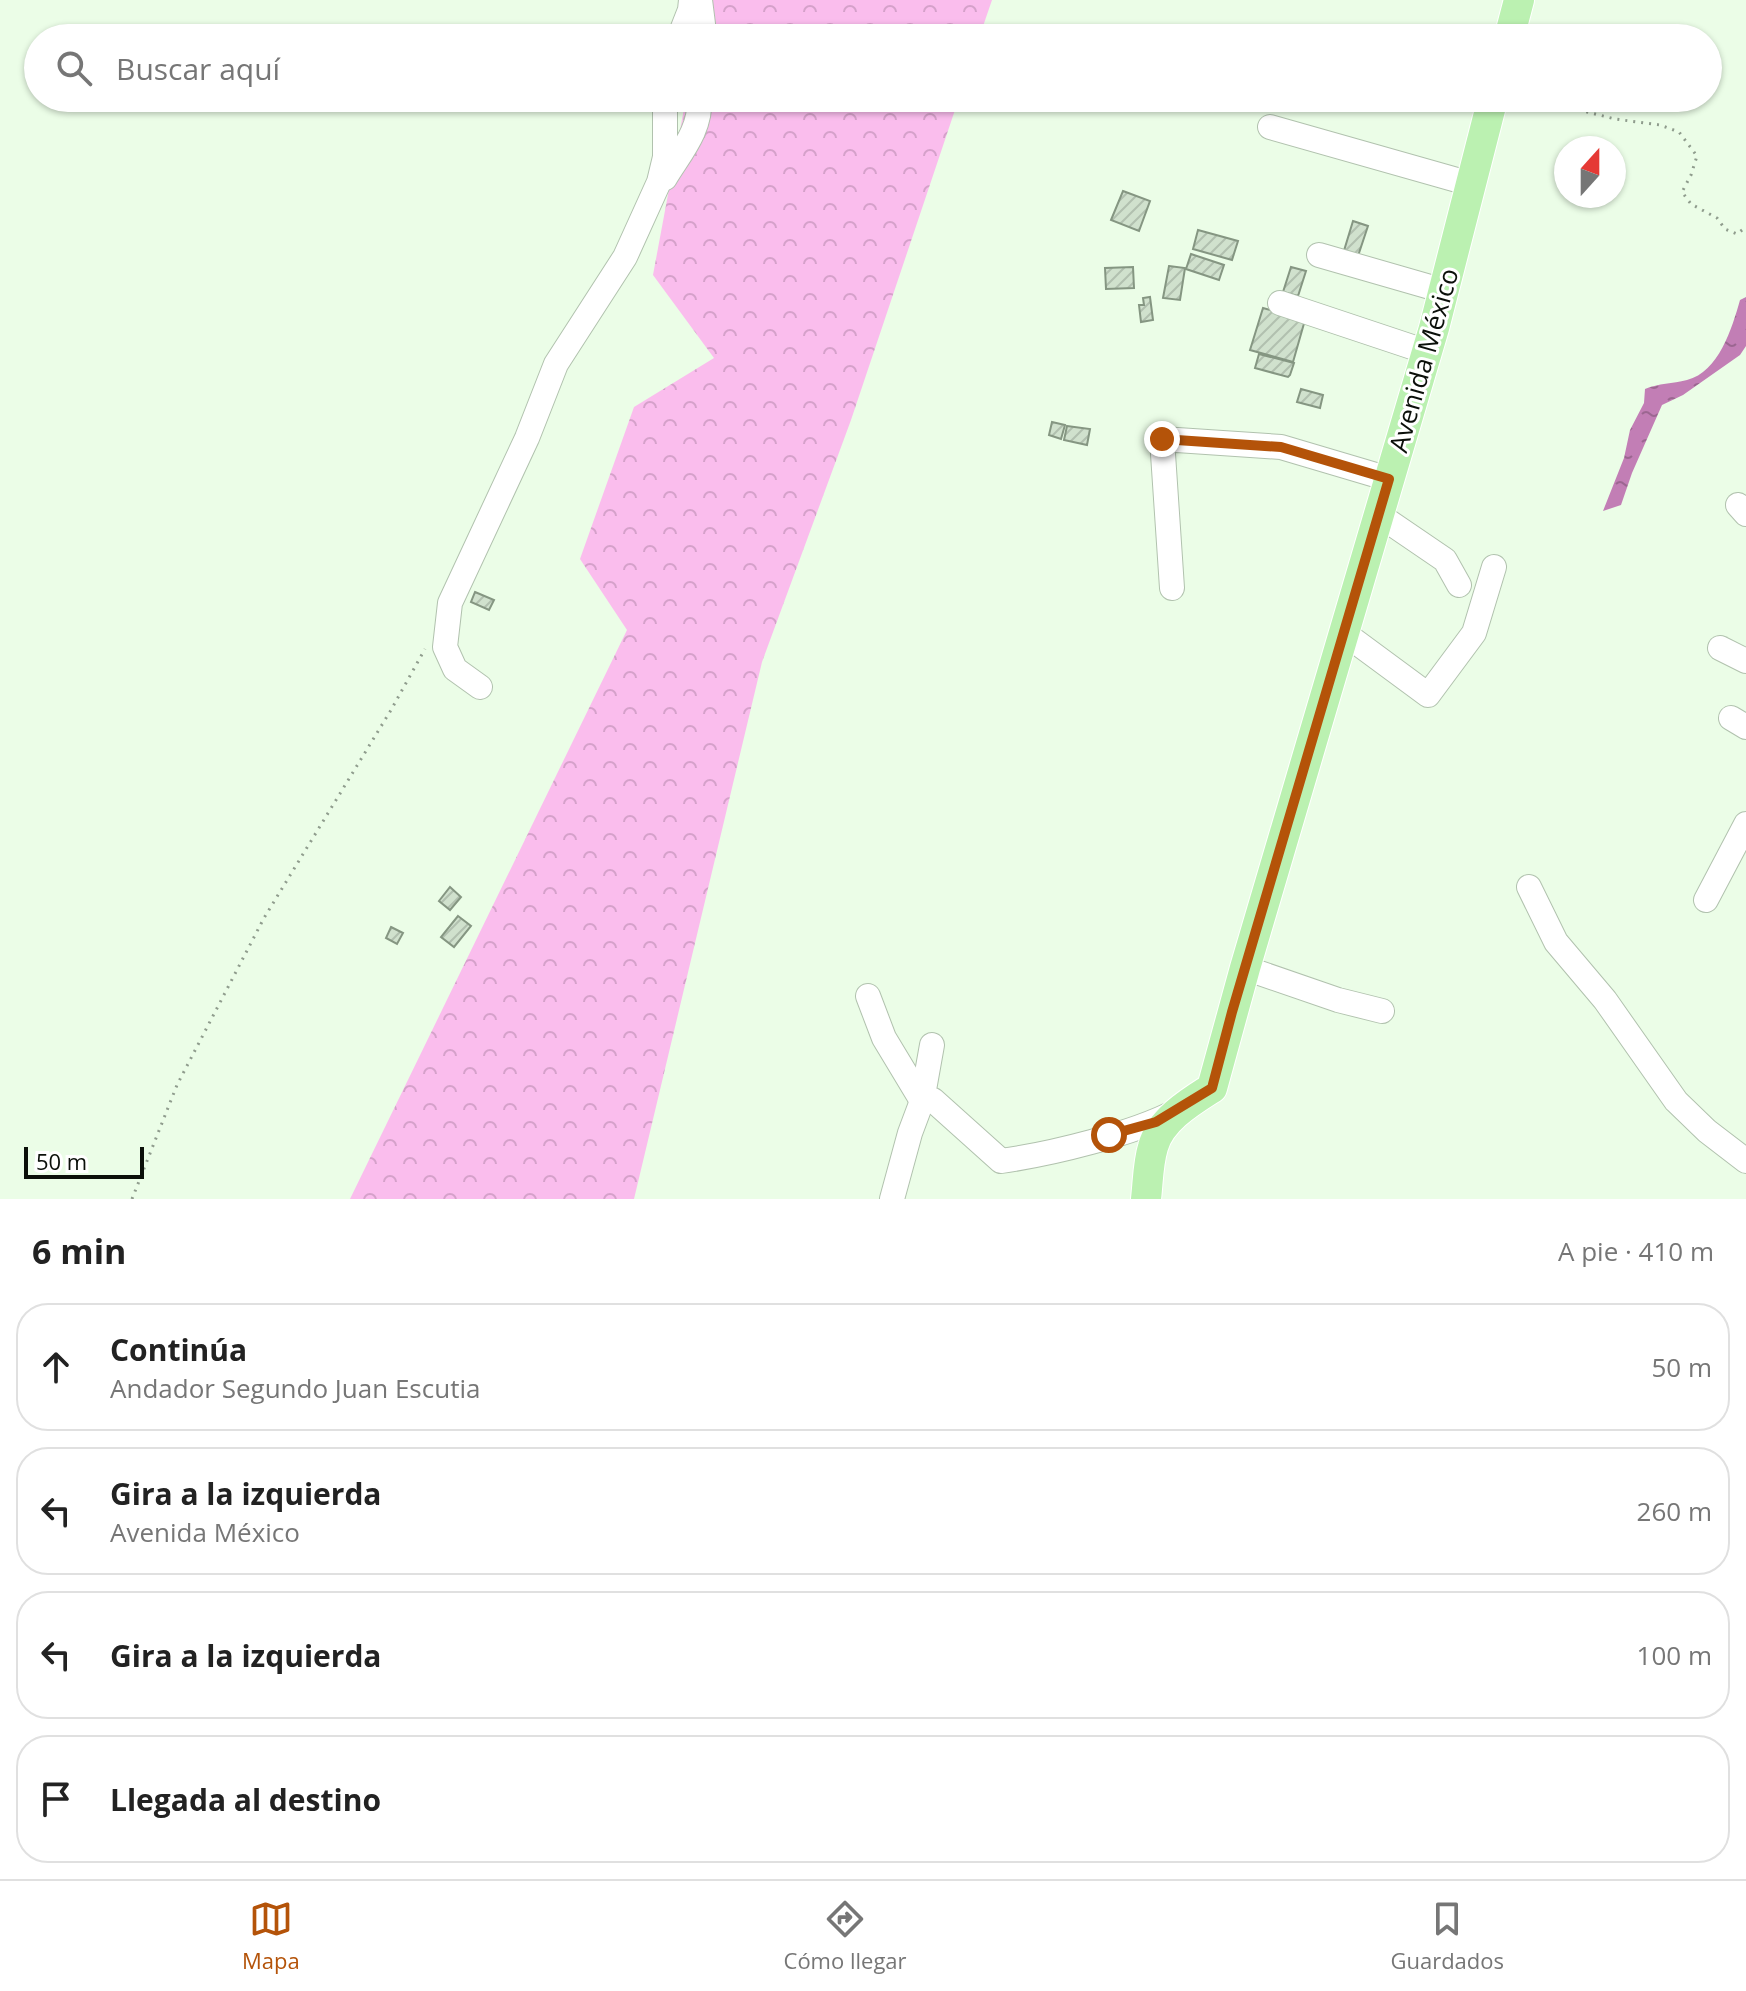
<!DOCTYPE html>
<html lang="es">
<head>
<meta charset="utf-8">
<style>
  :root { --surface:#fff; --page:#f2f2f2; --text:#222; --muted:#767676; --line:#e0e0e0; --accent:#b45309 }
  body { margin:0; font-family:"Open Sans",sans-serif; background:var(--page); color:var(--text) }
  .compass { position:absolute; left:1554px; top:136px; width:72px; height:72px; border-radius:50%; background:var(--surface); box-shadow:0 2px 6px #0004; rotate:21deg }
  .scale { position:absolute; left:24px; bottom:20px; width:120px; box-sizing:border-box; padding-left:8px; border:4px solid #0b100a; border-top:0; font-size:22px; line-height:28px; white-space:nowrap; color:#0b100a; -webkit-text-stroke:6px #fff; paint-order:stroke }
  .stop { position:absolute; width:24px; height:24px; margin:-18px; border:6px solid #b45309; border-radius:50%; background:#fff }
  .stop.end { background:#b45309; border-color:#fff; box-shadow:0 2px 8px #0008 }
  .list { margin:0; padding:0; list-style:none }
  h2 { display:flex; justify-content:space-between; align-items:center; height:104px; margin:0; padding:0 32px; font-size:34px }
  h2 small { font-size:26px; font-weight:400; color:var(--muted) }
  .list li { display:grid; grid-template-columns:52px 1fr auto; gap:24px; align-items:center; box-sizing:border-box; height:128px; margin:0 16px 16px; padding:0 16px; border:2px solid var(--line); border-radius:32px }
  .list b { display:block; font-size:30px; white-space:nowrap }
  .list p { margin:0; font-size:26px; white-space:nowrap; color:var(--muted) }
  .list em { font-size:26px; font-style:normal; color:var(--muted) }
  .icon { flex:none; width:44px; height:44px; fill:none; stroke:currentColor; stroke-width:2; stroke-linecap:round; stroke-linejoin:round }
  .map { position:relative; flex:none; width:1746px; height:1199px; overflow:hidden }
  .search { position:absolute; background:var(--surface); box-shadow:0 2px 6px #0004; left:24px; right:24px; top:24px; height:88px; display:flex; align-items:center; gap:20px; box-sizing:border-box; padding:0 28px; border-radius:44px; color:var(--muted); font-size:30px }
  .sheet { height:680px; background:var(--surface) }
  nav { display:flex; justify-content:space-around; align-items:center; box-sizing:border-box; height:112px; border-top:2px solid var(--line); background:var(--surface); font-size:22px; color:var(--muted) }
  nav a { display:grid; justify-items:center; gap:4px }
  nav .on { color:var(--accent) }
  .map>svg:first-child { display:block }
  .forest { fill:url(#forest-crowns) }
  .water { fill:url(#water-ripples) }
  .building { fill:url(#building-hatch); stroke:#859682; stroke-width:2 }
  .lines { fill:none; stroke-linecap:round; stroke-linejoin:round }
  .minor-casing { stroke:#b1c2ae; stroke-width:26 }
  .major-casing { stroke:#fff; stroke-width:32 }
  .path { stroke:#8f9c8d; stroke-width:3; stroke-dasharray:2 6; stroke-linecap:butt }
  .minor { stroke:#fff; stroke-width:24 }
  .major { stroke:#bbf1b1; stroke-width:30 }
  .route { stroke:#b45309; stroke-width:10 }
  .labels { text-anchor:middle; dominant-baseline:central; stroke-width:6; stroke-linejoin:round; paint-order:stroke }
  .street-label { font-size:26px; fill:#0b100a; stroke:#fff }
</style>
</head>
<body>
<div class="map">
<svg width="1746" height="1199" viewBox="0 0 1746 1199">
  <defs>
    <pattern id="forest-crowns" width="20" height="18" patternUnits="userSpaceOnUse" patternTransform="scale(2)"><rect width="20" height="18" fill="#fabded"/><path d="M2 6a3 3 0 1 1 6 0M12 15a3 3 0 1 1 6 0" fill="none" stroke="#d5a1ca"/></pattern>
    <pattern id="water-ripples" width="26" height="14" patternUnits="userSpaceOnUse" patternTransform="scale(2)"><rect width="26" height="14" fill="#c27eb5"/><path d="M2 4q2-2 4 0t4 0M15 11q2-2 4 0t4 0" fill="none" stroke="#9c6691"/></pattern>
    <pattern id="building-hatch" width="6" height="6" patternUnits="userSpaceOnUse" patternTransform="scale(2)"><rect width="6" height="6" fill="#d0e1cd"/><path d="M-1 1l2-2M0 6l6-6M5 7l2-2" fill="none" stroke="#b1c0af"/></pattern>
  </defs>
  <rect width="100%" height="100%" fill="#ebfde7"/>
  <g class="forest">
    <polygon points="704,0 992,0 979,38 697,38"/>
    <polygon points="686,98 959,98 851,420 762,662 634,1199 350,1199 627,630 580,559 634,407 714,358 653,275"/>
  </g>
  <path class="water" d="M1746,297V346L1740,355L1683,395L1662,405L1632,473L1621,505L1603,511L1624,458L1630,430L1644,403L1645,389C1659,383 1672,384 1687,380C1719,372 1732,328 1740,300Z"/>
  <g class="building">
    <polygon points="1123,191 1150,201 1139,231 1111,220"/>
    <polygon points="1353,221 1368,226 1357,259 1343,254"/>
    <polygon points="1198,230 1238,241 1232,260 1193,249"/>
    <polygon points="1191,254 1224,265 1219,280 1186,269"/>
    <polygon points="1169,266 1185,268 1180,300 1163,298"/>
    <polygon points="1133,267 1134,288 1106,289 1105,268"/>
    <polygon points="1291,267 1306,271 1298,296 1283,292"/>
    <polygon points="1150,297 1153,320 1141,322 1139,305 1144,305 1143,298"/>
    <polygon points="1263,308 1305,320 1293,362 1250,350"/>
    <polygon points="1259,354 1294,363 1290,375 1288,377 1255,368"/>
    <polygon points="1301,389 1323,395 1320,408 1297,402"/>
    <polygon points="1052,422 1065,425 1061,439 1049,435"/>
    <polygon points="1067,426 1090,429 1087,445 1064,440"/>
    <polygon points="475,592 494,600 489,610 471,602"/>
    <polygon points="450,887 461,897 450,910 439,901"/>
    <polygon points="458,916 471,926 454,947 441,937"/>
    <polygon points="391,927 403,933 397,944 386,938"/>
  </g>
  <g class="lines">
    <defs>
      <g id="minor">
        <polyline points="679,38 690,10 691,0"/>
        <polyline points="697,38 703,24 700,0"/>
        <polyline points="1270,127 1471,184"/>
        <path d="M665,178C680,153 702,129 699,98"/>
        <polyline points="1319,255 1444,291"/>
        <polyline points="1280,303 1427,352"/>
        <polyline points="1738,505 1746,514"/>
        <polyline points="1379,515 1445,560 1459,585"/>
        <polyline points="1172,588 1162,439 1281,447 1389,479"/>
        <polyline points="1344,633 1428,695 1474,633 1494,567"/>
        <polyline points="1720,648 1746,661"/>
        <polyline points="480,687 455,669 445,647 450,603 527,438 556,364 625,257 659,182 665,157 665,98"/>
        <polyline points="1731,718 1746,727"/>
        <polyline points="1529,887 1556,942 1605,1000 1676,1101 1707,1131 1746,1161"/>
        <polyline points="1706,900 1746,824"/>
        <polyline points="1245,968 1338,1000 1382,1011"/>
        <polyline points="868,996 884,1038 922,1101"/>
        <path d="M922,1101L933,1100L1001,1161C1051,1154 1133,1134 1177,1111"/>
        <polyline points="892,1199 910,1133 922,1101 932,1045"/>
      </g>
      <g id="major">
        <polyline points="1509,38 1519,0"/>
        <path d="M1146,1199C1148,1182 1148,1163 1153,1147C1160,1120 1190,1102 1212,1088L1245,968L1434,328L1493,98"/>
      </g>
    </defs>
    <use href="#minor" class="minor-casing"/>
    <use href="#major" class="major-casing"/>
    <g class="path">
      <polyline points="1532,98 1615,119 1660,125 1679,132 1697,156 1691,175 1682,192 1691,204 1717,218 1725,229 1737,234 1746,227"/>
      <polyline points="132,1199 177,1085 264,918 391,710 425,649"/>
    </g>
    <use href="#minor" class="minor"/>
    <use href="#major" class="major"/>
  </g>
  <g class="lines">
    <polyline class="route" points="1109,1135 1156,1122 1212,1088 1232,1012 1389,479 1281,447 1162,439"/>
  </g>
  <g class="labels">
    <g class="street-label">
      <text transform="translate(1423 360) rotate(-74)">Avenida México</text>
    </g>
  </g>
</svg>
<svg class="compass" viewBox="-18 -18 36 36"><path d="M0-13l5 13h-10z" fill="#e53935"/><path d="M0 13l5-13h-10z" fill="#767676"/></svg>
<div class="scale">50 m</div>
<div class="stop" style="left:1109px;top:1135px"></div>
<div class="stop end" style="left:1162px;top:439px"></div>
<div class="search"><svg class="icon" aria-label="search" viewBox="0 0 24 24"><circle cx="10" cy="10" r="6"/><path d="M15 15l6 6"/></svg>Buscar aquí</div>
</div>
<section class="sheet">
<h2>6 min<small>A pie · 410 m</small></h2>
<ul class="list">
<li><svg class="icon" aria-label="ahead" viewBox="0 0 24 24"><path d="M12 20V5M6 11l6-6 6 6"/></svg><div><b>Continúa</b><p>Andador Segundo Juan Escutia</p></div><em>50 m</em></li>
<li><svg class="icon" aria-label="left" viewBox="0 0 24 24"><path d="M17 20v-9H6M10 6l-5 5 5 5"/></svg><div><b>Gira a la izquierda</b><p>Avenida México</p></div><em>260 m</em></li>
<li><svg class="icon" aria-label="left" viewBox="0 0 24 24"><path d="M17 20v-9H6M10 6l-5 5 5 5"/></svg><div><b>Gira a la izquierda</b></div><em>100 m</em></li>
<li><svg class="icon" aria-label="arrive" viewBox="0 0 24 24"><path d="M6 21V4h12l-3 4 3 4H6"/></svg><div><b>Llegada al destino</b></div></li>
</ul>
</section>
<nav>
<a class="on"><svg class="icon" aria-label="map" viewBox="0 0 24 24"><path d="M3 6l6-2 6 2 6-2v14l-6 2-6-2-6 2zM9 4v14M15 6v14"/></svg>Mapa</a>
<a><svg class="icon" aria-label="directions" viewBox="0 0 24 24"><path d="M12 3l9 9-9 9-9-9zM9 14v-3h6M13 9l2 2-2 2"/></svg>Cómo llegar</a>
<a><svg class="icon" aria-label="saved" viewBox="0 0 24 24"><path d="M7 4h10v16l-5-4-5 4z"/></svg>Guardados</a>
</nav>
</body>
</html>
